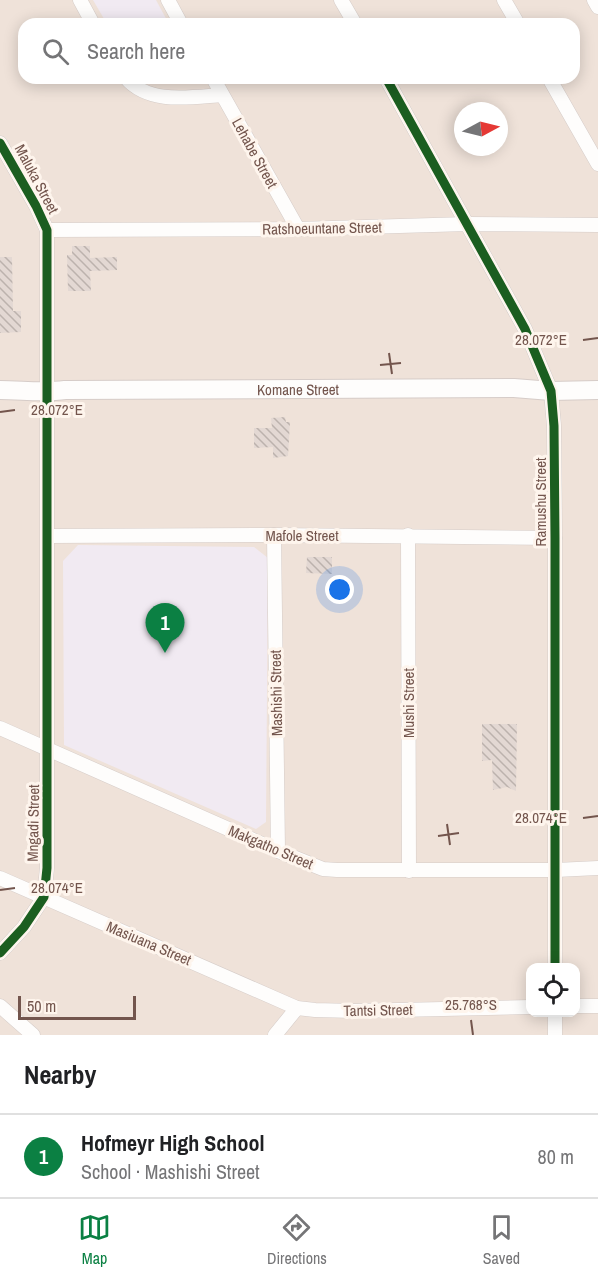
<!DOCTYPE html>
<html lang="en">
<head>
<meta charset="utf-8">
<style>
  :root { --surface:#fff; --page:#f6f6f6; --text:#202124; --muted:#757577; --line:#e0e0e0; --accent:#0b8043 }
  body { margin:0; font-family:"Archivo Narrow",sans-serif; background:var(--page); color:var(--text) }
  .controls { position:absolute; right:18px; bottom:18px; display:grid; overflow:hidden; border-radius:12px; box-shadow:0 3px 15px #0003 }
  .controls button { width:54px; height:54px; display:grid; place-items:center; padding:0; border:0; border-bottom:2px solid var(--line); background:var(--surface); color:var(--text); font:30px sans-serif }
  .compass { position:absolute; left:454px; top:102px; width:54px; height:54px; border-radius:50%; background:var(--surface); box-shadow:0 3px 15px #0003; rotate:83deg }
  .scale { position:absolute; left:18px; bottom:15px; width:118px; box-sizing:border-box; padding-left:6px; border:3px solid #73554d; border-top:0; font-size:16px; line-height:21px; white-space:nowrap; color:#73554d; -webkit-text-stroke:4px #fef5ed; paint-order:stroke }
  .you { position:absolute; left:340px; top:590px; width:21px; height:21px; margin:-15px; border:4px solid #fff; border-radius:50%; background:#1a73e8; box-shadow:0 0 0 9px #1a73e833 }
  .badge { display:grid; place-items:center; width:39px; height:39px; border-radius:50%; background:var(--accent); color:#fff; font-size:20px; font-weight:700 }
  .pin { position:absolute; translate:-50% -50px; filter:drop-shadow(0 2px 3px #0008) }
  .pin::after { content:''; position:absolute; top:32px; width:21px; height:18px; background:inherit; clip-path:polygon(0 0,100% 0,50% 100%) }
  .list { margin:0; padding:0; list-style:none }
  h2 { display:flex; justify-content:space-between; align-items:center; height:78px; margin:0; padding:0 24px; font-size:26px }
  h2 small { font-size:20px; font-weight:400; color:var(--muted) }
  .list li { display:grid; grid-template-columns:39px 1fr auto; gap:18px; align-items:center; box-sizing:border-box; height:84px; padding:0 24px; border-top:2px solid var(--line) }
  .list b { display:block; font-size:22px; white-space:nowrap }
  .list p { margin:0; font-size:20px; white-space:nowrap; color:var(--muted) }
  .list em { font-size:20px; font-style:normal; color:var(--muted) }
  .icon { flex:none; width:33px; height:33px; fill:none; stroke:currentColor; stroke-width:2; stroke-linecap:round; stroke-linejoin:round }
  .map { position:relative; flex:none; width:598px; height:1035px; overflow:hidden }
  .search { position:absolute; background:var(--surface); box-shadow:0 3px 15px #0003; left:18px; right:18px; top:18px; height:66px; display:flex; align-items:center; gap:15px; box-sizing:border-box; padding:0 21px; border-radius:18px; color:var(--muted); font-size:22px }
  .sheet { height:162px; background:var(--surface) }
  nav { display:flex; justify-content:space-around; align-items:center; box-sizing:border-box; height:84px; border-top:2px solid var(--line); background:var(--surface); font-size:16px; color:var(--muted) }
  nav a { display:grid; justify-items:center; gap:3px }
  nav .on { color:var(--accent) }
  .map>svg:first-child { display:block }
  .residential { fill:#efe2d9; fill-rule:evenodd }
  .education { fill:#f1eaf2 }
  .building { fill:url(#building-back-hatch) }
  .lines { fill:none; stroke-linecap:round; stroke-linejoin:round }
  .street-casing { stroke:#d5ccc8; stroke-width:15 }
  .secondary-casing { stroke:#d6ccc8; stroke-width:20 }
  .street { stroke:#fefdfc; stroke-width:14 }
  .secondary { stroke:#fefdfc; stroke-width:18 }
  .cycleway-casing { stroke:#fef5ed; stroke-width:13 }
  .cycleway { stroke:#1b5e20; stroke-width:9 }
  .ticks { fill:none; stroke:#73554d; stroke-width:2 }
  .labels { text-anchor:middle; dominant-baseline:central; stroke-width:6; stroke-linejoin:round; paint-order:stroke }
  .street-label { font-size:15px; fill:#73554d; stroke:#fef5ed }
  .ticks-label { font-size:15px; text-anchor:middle; fill:#73554d; stroke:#fef5ed; stroke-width:6; stroke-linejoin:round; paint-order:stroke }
</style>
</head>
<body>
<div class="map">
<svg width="598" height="1035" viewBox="0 0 598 1035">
  <defs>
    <pattern id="building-back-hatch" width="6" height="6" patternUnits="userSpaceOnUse" patternTransform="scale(1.5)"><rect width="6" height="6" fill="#e3d8d3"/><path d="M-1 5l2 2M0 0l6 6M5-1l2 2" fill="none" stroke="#bcb2ad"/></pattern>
  </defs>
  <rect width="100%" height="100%" fill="#f6f1eb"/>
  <path class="residential" d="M0,0H598V1035H0ZM24,24H574V78H24ZM463,111H499V147H463ZM530,968H576V1012H530Z"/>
  <g class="education">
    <polygon points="93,0 156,0 169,24 107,24"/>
    <polygon points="78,545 254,547 268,558 266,822 256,829 64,745 63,561"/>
  </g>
  <g class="building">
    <polygon points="72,246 90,246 90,258 117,257 117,270 90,271 91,291 68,291 67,255 72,255"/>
    <polygon points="0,257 12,257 13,311 21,311 21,332 0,333"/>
    <polygon points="285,417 286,422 290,422 288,456 273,458 273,447 254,448 254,428 272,428 271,418"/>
    <polygon points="307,557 332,557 332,574 306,573"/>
    <polygon points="482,724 517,724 516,791 507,787 493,790 492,760 482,761"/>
  </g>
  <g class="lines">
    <defs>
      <g id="street">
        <polyline points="80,0 93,24"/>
        <polyline points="168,0 181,24"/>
        <polyline points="341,0 355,24"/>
        <polyline points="504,0 518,24"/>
        <polyline points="594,0 598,7"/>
        <path d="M126,78C149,105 191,97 222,95"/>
        <polyline points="213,78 298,229"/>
        <polyline points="386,78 525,329 551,391 554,426 555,538 555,968"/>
        <polyline points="549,78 598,164"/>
        <polyline points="0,143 36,206 47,230 47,868 44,897 24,927 0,953"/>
        <polyline points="47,230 298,229 467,224 598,225"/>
        <polyline points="274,535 278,851"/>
        <polyline points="408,535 409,871"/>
        <polyline points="48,536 274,535 555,538"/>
        <polyline points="0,728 278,851 323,869 337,870 556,870 598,868"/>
        <polyline points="0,878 297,1008 315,1010 354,1011 530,1007"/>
        <polyline points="0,1006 33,1035"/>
        <polyline points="576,1006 598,1006"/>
        <polyline points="555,1012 555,1035"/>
        <polyline points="275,1035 297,1008"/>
      </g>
      <g id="secondary">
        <path id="s1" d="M0,390C22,390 44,393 65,390L514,388L551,391L598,390"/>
      </g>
    </defs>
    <use href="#street" class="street-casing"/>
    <use href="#secondary" class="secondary-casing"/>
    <use href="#street" class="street"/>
    <use href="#secondary" class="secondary"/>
    <defs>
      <g id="cycleway">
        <polyline points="386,78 525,329 551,391 554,426 555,538 555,968"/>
        <polyline points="0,143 36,206 47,230 47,868 44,897 24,927 0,953"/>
      </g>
    </defs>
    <use href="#cycleway" class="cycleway-casing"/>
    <use href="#cycleway" class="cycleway"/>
  </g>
  <path class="ticks" d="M583,340L598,338M389,353L392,374M380,365L401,363M0,412L15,410M583,818L598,816M447,824L450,845M438,836L459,833M0,890L15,888M471,1020L473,1035"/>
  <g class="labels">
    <g class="street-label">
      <text transform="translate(255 153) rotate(61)">Lehabe Street</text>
      <text transform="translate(37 179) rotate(62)">Maluka Street</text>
      <text transform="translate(322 228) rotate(-1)">Ratshoeuntane Street</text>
      <text stroke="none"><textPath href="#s1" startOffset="298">Komane Street</textPath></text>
      <text transform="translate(540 502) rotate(-90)">Ramushu Street</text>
      <text x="302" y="535">Mafole Street</text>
      <text transform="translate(276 693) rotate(-91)">Mashishi Street</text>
      <text transform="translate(408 703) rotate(-90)">Mushi Street</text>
      <text transform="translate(33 823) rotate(-89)">Mngadi Street</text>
      <text transform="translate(271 847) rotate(23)">Makgatho Street</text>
      <text transform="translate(149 943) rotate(23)">Masiuana Street</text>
      <text transform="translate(378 1010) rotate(-1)">Tantsi Street</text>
    </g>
  </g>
  <g class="ticks-label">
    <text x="541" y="345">28.072°E</text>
    <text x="57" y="415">28.072°E</text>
    <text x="541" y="823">28.074°E</text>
    <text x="57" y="893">28.074°E</text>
    <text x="471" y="1010">25.768°S</text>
  </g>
</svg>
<div class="controls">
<button><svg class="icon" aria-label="locate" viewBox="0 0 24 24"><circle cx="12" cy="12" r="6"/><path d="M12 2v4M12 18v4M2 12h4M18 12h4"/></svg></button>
</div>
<svg class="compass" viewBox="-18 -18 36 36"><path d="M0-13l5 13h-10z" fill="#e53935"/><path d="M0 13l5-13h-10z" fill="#757577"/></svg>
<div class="scale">50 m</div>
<div class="you"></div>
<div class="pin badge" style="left:165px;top:653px">1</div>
<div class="search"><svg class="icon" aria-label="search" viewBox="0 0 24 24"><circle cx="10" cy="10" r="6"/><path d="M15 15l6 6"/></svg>Search here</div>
</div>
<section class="sheet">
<h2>Nearby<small></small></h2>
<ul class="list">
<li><span class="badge">1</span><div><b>Hofmeyr High School</b><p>School · Mashishi Street</p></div><em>80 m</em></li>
</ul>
</section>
<nav>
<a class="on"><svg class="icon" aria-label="map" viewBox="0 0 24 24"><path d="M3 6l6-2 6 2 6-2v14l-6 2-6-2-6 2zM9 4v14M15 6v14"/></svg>Map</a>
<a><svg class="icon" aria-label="directions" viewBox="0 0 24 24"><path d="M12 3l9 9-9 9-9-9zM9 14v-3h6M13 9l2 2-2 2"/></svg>Directions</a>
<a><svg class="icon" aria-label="saved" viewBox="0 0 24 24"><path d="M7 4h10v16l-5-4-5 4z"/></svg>Saved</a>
</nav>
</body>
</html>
